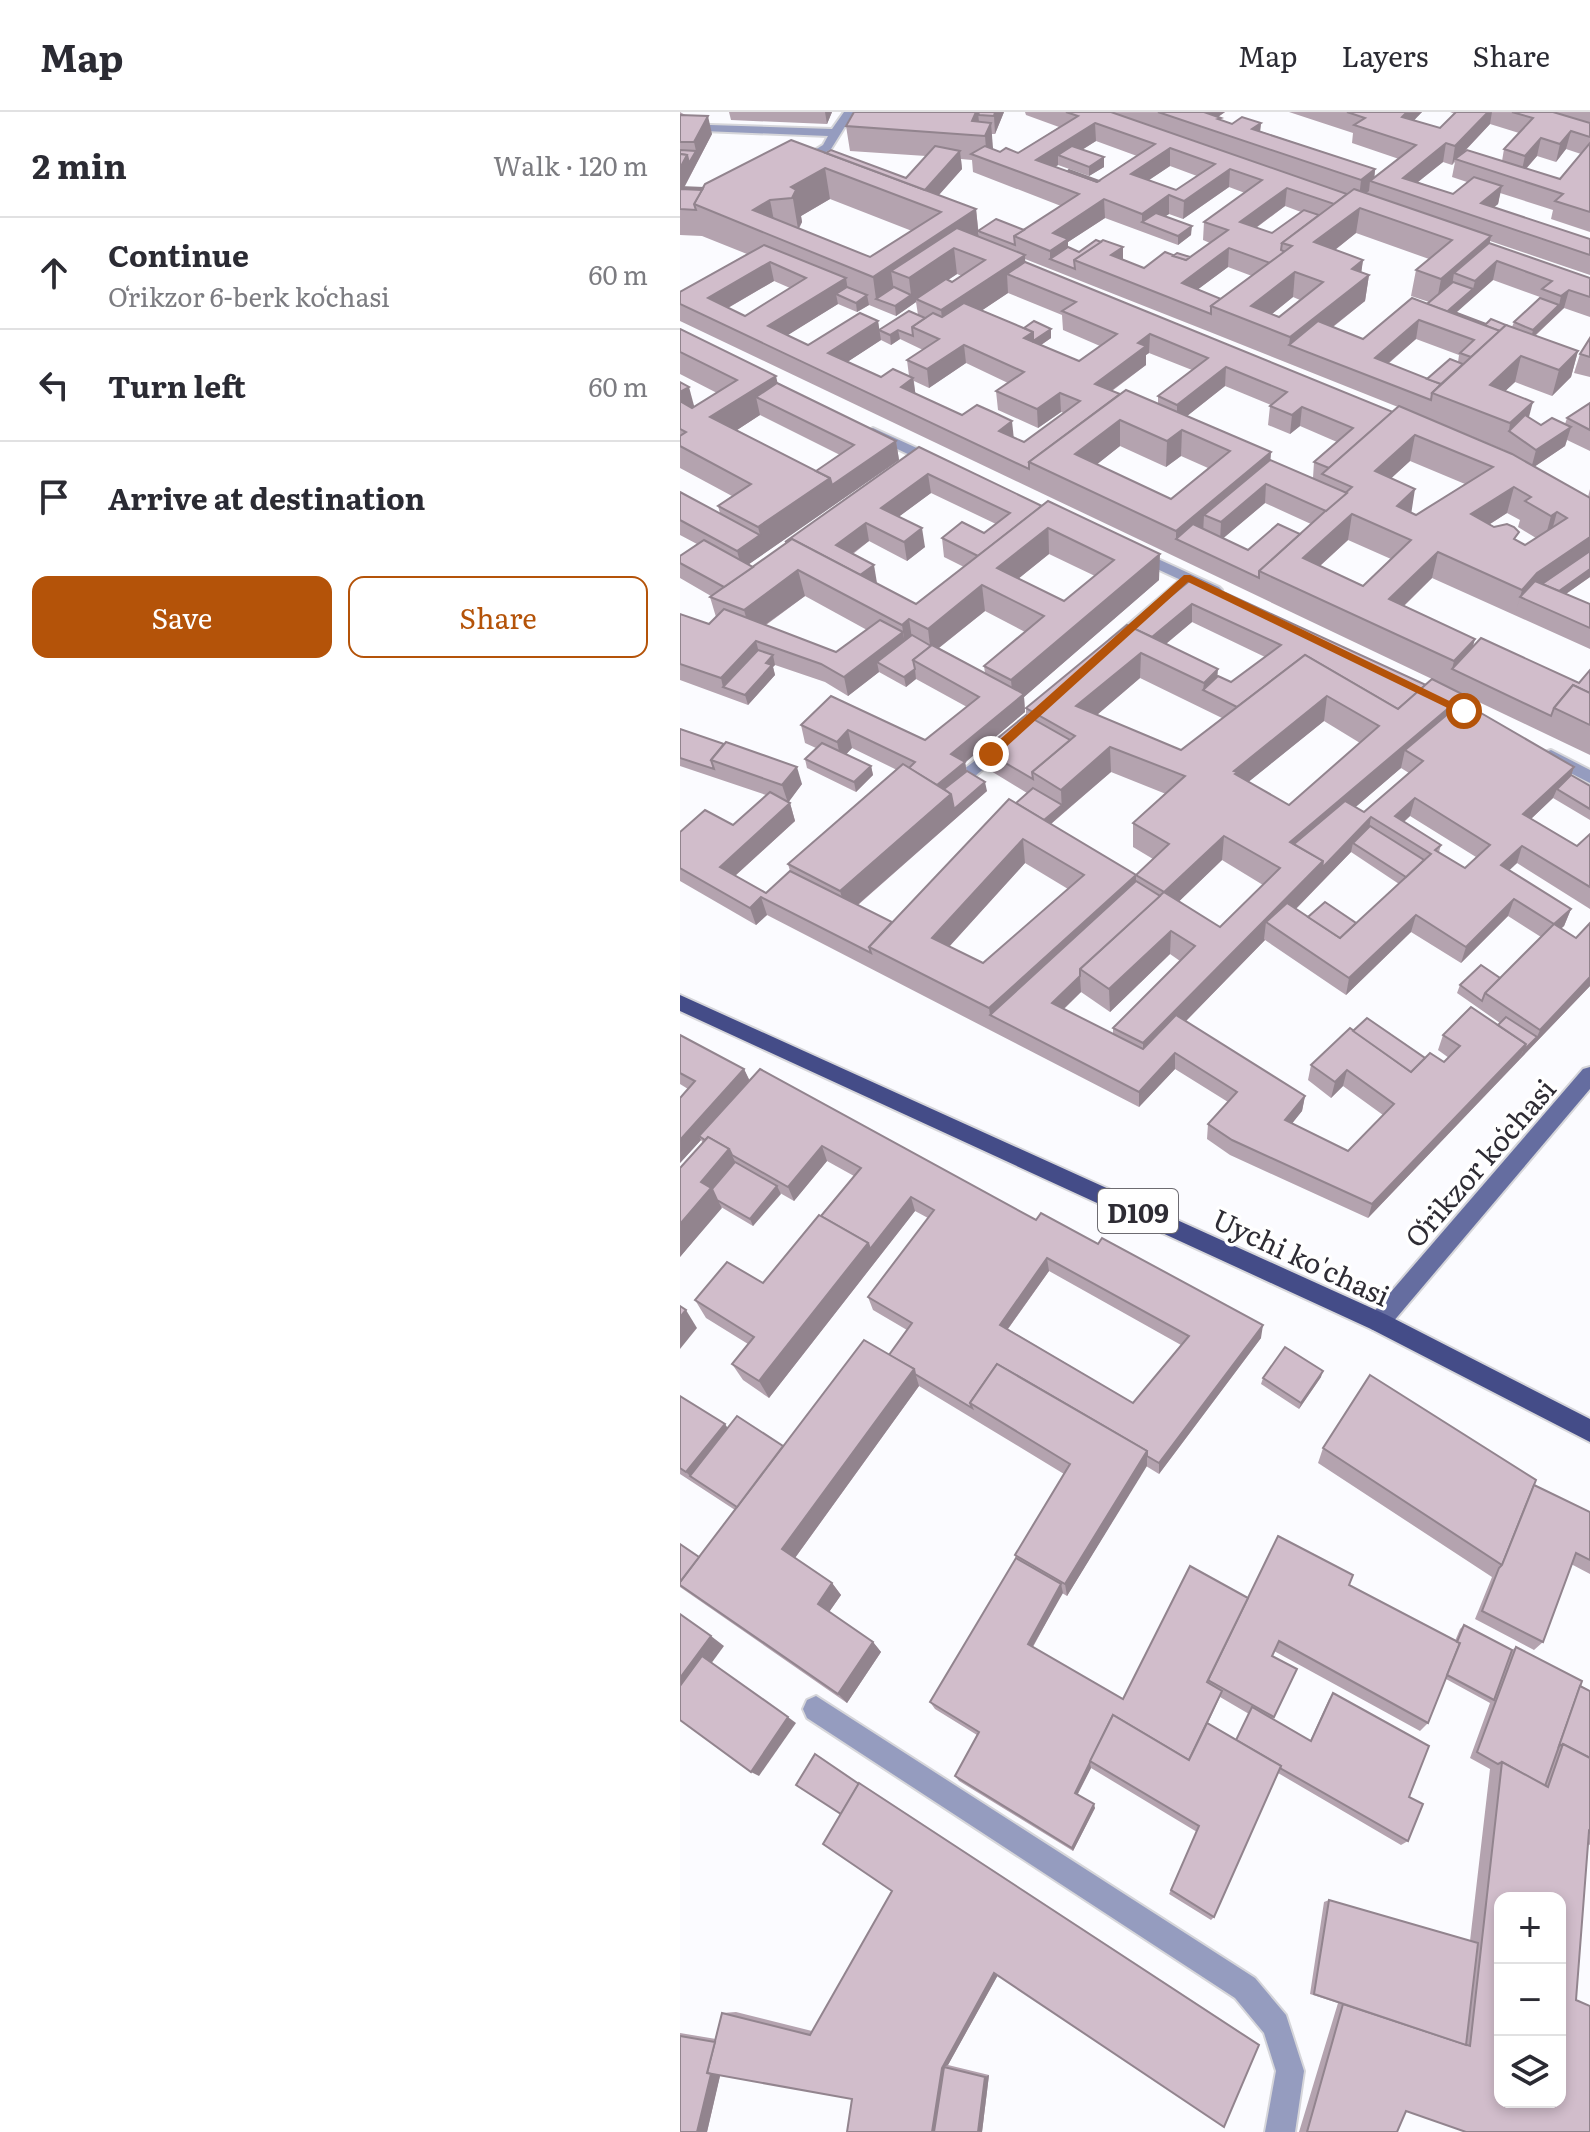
<!DOCTYPE html>
<html lang="en">
<head>
<meta charset="utf-8">
<style>
  :root { --surface:#fff; --page:#f7f7f7; --text:#2b2b33; --muted:#7c7c81; --line:#e1e1e2; --accent:#b45309 }
  body { margin:0; font-family:Literata,serif; background:var(--page); color:var(--text) }
  .controls { position:absolute; right:24px; bottom:24px; display:grid; overflow:hidden; border-radius:16px; box-shadow:0 4px 12px #0003 }
  .controls button { width:72px; height:72px; display:grid; place-items:center; padding:0; border:0; border-bottom:2px solid var(--line); background:var(--surface); color:var(--text); font:40px sans-serif }
  .stop { position:absolute; width:24px; height:24px; margin:-18px; border:6px solid #b45309; border-radius:50%; background:#fff }
  .stop.end { background:#b45309; border-color:#fff; box-shadow:0 2px 8px #0008 }
  .list { margin:0; padding:0; list-style:none }
  h2 { display:flex; justify-content:space-between; align-items:center; height:104px; margin:0; padding:0 32px; font-size:34px }
  h2 small { font-size:26px; font-weight:400; color:var(--muted) }
  .list li { display:grid; grid-template-columns:52px 1fr auto; gap:24px; align-items:center; box-sizing:border-box; height:112px; padding:0 32px; border-top:2px solid var(--line) }
  .list b { display:block; font-size:30px; white-space:nowrap }
  .list p { margin:0; font-size:26px; white-space:nowrap; color:var(--muted) }
  .list em { font-size:26px; font-style:normal; color:var(--muted) }
  .actions { display:flex; gap:16px; padding:24px 32px }
  .actions a { flex:1; padding:18px 0; border:2px solid var(--accent); border-radius:16px; text-align:center; font-size:28px; color:var(--accent) }
  .actions .main { background:var(--accent); color:#fff }
  .icon { flex:none; width:44px; height:44px; fill:none; stroke:currentColor; stroke-width:2; stroke-linecap:round; stroke-linejoin:round }
  .map { position:relative; flex:none; width:910px; height:2020px; overflow:hidden }
  header { display:flex; align-items:center; gap:48px; box-sizing:border-box; height:112px; padding:0 40px; background:var(--surface); border-bottom:2px solid var(--line) }
  header strong { font-size:38px }
  nav { display:flex; gap:44px; margin-inline-start:auto; font-size:28px }
  main { display:flex }
  aside { flex:1; background:var(--surface) }
  .map>svg:first-child { display:block }
  .lines { fill:none; stroke-linecap:round; stroke-linejoin:round }
  .service-casing { stroke:#d6d6da; stroke-width:4 }
  .minor-casing { stroke:#d6d6da; stroke-width:4 }
  .secondary-casing { stroke:#d6d6da; stroke-width:4 }
  .primary-casing { stroke:#d6d6da; stroke-width:4 }
  .service { fill:#959cbf; fill-rule:evenodd }
  .minor { fill:#959cbf; fill-rule:evenodd }
  .secondary { fill:#656da0; fill-rule:evenodd }
  .primary { fill:#444c88; fill-rule:evenodd }
  .wall { fill:#b4a3af; fill-rule:evenodd }
  .shaded-wall { fill:#92848e }
  .building { fill:#d1bdcb; stroke:#92848e; stroke-width:2; fill-rule:evenodd }
  .route { fill:#b45309 }
  .labels { text-anchor:middle; dominant-baseline:central; stroke-width:7; stroke-linejoin:round; paint-order:stroke }
  .shield { fill:#fff; stroke:#6d6b71; stroke-width:2 }
  .shield-label { font-size:26px; font-weight:bold; fill:#2e2c34 }
  .street-label { font-size:28px; fill:#2e2c34; stroke:#fff }
</style>
</head>
<body>
<header>
<strong>Map</strong>
<nav><a>Map</a><a>Layers</a><a>Share</a></nav>
</header>
<main>
<aside>
<h2>2 min<small>Walk · 120 m</small></h2>
<ul class="list">
<li><svg class="icon" aria-label="ahead" viewBox="0 0 24 24"><path d="M12 20V5M6 11l6-6 6 6"/></svg><div><b>Continue</b><p>Oʻrikzor 6-berk koʻchasi</p></div><em>60 m</em></li>
<li><svg class="icon" aria-label="left" viewBox="0 0 24 24"><path d="M17 20v-9H6M10 6l-5 5 5 5"/></svg><div><b>Turn left</b></div><em>60 m</em></li>
<li><svg class="icon" aria-label="arrive" viewBox="0 0 24 24"><path d="M6 21V4h12l-3 4 3 4H6"/></svg><div><b>Arrive at destination</b></div></li>
</ul>
<div class="actions"><a class="main">Save</a><a>Share</a></div>
</aside>
<div class="map">
<svg width="910" height="2020" viewBox="0 0 910 2020">
  <rect width="100%" height="100%" fill="#fbfbff"/>
  <g class="lines">
    <defs>
      <g id="service">
        <polygon points="507,462 514,466 512,469 440,534 430,534 430,528"/>
        <polygon points="321,629 326,630 326,638 294,665 284,665 284,657"/>
      </g>
      <g id="minor">
        <polygon points="164,0 174,0 151,37 118,56 114,55 114,51 143,33 148,24 0,18 0,12 152,17"/>
        <polygon points="193,316 263,348 265,351 263,354 253,354 188,323 186,320"/>
        <polygon points="454,436 539,475 542,478 539,481 529,481 449,444 447,441"/>
        <polygon points="871,638 910,658 910,671 865,648 863,644 865,640"/>
        <polygon points="136,1584 575,1866 606,1903 624,1959 615,2020 585,2020 596,1959 584,1921 555,1886 127,1606 123,1597 127,1588"/>
      </g>
      <polygon id="secondary" points="910,955 910,977 707,1217 699,1220 691,1217 688,1210 691,1203 903,957"/>
      <polygon id="primary" points="0,883 707,1203 910,1307 910,1330 691,1217 0,899"/>
    </defs>
    <use href="#service" class="service-casing"/>
    <use href="#minor" class="minor-casing"/>
    <use href="#secondary" class="secondary-casing"/>
    <use href="#primary" class="primary-casing"/>
    <use href="#service" class="service"/>
    <use href="#minor" class="minor"/>
    <use href="#secondary" class="secondary"/>
    <use href="#primary" class="primary"/>
  </g>
  <g class="wall">
    <path d="M0,0L7,4L32,22L4,76H23L146,41L226,66L246,44L170,39L166,14L324,0L315,22H312V37L320,40L338,41L379,15L346,3L345,0H545L538,5L541,6V8L552,12L581,11L580,19L695,57L694,66L719,47L672,31L673,21L609,0H742L734,8L760,16L775,2L770,0H910V120L871,107L873,98L820,81L818,92L814,95L910,127V163L810,129L809,131L910,166V205L884,196L855,224L898,239L891,265L872,284L835,270L825,279L849,305L861,313L885,312L887,306L910,291V339L887,328L885,334L854,355L908,385L910,377V465L886,482L910,492V537L752,466L724,494L793,535L899,571L910,558V643L784,583L782,590L894,655L891,663L910,674V708L873,686L851,707L897,734L910,722V797L837,751L829,758L891,797L884,814L881,816L896,826L910,811V874L688,1106L550,1043L527,1027L528,1012L548,990L495,957L459,995L87,803L76,813L0,769V720L53,713L86,683L0,654V617L122,672L108,690L110,691L115,709L55,764L86,781L110,759L108,752L217,658L172,636L166,642L191,654L193,663L176,680L127,656L125,647L136,636L125,631L121,613L245,628L287,595L236,567L226,575L199,560L168,584L145,570L95,553L93,555L95,563L68,593L0,568V501V503L29,512L36,505L30,485L31,484L0,466V444L17,432L0,423V380L40,401L38,394L52,384L0,356V270L14,295L37,281L0,262V217L97,271L216,329L219,348L69,452L73,455L239,335L479,468L344,585L345,600L285,650L287,659L307,679L178,793L212,810L347,681L306,656L303,638L346,603V596L452,516L513,466L746,573L752,567L0,209V180L67,142L22,124L0,123ZM810,12L839,21L824,37L822,49L784,40ZM416,29L457,44L419,69L375,55L378,53L409,64L424,55L402,38ZM886,37L901,42L880,67L846,57L857,44L876,50ZM281,47L292,48L293,60L381,94L344,118L298,119L299,124L296,97L259,83L282,57ZM763,50L772,53L775,50L772,65L787,70L773,82L738,70ZM490,54L517,64L496,78L469,68ZM549,75L565,81L524,110L523,128L530,131L510,145L493,144L464,156L443,148V135L399,140L388,135V130L425,106L498,133L511,123L485,104L489,102L503,107ZM150,87L232,119L190,145L119,117L122,110L121,104ZM605,94L621,100L592,121L576,116ZM676,121L749,147L736,158L731,184L749,190L683,227L653,215L685,189L689,163L681,160L683,148L655,138ZM345,147L530,220L718,295L713,300L345,150ZM548,155L572,164L541,187L518,177ZM277,162L282,164L272,170L268,168ZM813,168L860,185L834,210L832,215L806,212L776,200ZM94,169L110,176L65,204L48,196ZM328,181L382,203L383,218L420,234L399,249L361,233L371,226V217L344,216L302,198ZM613,185L620,188L599,205L592,202ZM236,190L238,203L199,218L198,209L128,233L107,223L158,192L177,200L189,193L216,204ZM220,227L243,238L227,248L229,264L201,265L167,250L201,228L211,233ZM736,227L779,243L778,250L747,267L708,252ZM469,241L512,258L478,284V291L440,282L432,279L466,253V243ZM286,251L328,271L316,279L318,298L358,316L381,300L384,301L344,330L235,282L234,269L249,276ZM545,274L591,293L590,294L588,313L610,322L620,314L657,330L634,350L633,366L590,348L591,340L507,304ZM80,303L160,343L136,359L57,318ZM774,317L824,338L829,341ZM440,334L486,355L501,344L528,356L491,387L417,352ZM730,349L785,372L736,403L731,400L711,366ZM251,381L316,412L304,421L262,426L264,445L284,455L236,492L197,472L173,442L189,429L227,449L245,435L218,405ZM585,391L631,412L620,422L568,438L543,426ZM827,401L840,408L838,415L856,426L845,433L810,412ZM668,428L711,447L683,474L640,454ZM369,442L415,464L384,489L338,467ZM125,484L187,518L156,540L86,513ZM305,499L345,520L304,554L305,561L259,536ZM512,510L585,545L551,570L538,564L486,532ZM460,566L542,606L501,638L417,603ZM644,609L680,631L609,693L568,670ZM721,656L729,661L684,700L675,695ZM431,660L486,682L453,711V735L473,747L456,763V769V763L371,712ZM730,704L796,745L785,756L759,740L761,733L724,710ZM671,740L719,772L676,811L628,805L616,797ZM542,748L583,773L540,815L499,789ZM345,751L388,777L303,851L269,835ZM828,804L861,825L820,866L780,873L777,881L820,911L818,913L763,923L758,938L769,946L764,950L745,946L673,919L631,953L628,968L651,986L663,974L703,1003L668,1039L612,1011L622,999L625,984L506,909L585,828L666,883L731,820L781,851ZM490,842L500,849L433,916V922L384,897L401,880L430,900Z"/>
    <polygon points="49,0 152,0 147,12 51,8"/>
    <polygon points="910,226 910,265 894,261 900,242"/>
    <path d="M0,923L64,957L70,969L356,1108L581,1226L479,1362L466,1354L387,1484L382,1481L353,1535L443,1587L568,1486L669,1473L775,1529L780,1517L784,1513L832,1538L836,1535L910,1579V1733L908,1732L896,1888L726,1999L717,2020H619L658,1891L630,1882L644,1790L649,1788L790,1829L810,1657L790,1646L810,1591L766,1567L748,1611L740,1619L594,1539L592,1544L617,1557L593,1607L630,1629L649,1587L653,1581L729,1685L728,1729L721,1733L598,1661L534,1805L531,1808L489,1782L517,1720L411,1656L398,1682L415,1696L393,1739L279,1669L275,1664L297,1623L255,1597L250,1590L336,1446L335,1443L384,1362L239,1274L115,1446L152,1471L161,1483L149,1500L193,1530L201,1540L167,1591L0,1475V1432L19,1445L55,1398L0,1362V1284L48,1317L103,1334L209,1243L227,1218L193,1198L188,1185L248,1106L235,1099L89,1286L63,1268L52,1252L68,1232L26,1206L15,1188L83,1171L174,1064L147,1049L114,1089L100,1081L73,1114L41,1095L0,1145L23,1031L21,1028L0,1051L8,977L0,972ZM369,1159L501,1233L453,1291L328,1217ZM540,1585L569,1602L556,1628L528,1611Z"/>
    <polygon points="641,1265 619,1297 581,1272 583,1266"/>
    <polygon points="643,1336 854,1373 910,1400 910,1462 891,1452 863,1530 854,1538 795,1507 812,1465 638,1351"/>
    <polygon points="135,1642 318,1863 268,1953 309,1963 302,2020 172,1987 40,1963 27,2020 0,2020 0,1921 36,1927 42,1901 56,1900 132,1919 212,1779 161,1702"/>
  </g>
  <g class="shaded-wall">
    <polygon points="145,0 152,0 147,12"/>
    <polygon points="296,0 298,0 300,21 292,9"/>
    <polygon points="315,0 324,0 315,22 314,4"/>
    <polygon points="521,0 545,0 523,15"/>
    <polygon points="727,0 742,0 720,23 722,5"/>
    <polygon points="808,0 812,0 810,12 777,47 775,47 772,53 775,34"/>
    <polygon points="28,4 32,22 0,83 0,56 7,43 16,39 14,30"/>
    <polygon points="311,11 313,36 307,49 305,24"/>
    <polygon points="415,11 416,29 387,47 378,43 378,53 357,66 356,48"/>
    <polygon points="581,11 579,29 572,17"/>
    <polygon points="891,19 886,37 876,50 880,32"/>
    <polygon points="861,26 857,44 841,62 845,44"/>
    <polygon points="766,31 763,50 724,81 723,66"/>
    <polygon points="490,36 490,54 451,80 451,62"/>
    <polygon points="280,39 282,57 248,95 238,86"/>
    <polygon points="424,45 424,55 409,64 409,55"/>
    <polygon points="145,56 150,87 121,104 122,110 118,117 111,75"/>
    <polygon points="550,57 549,75 503,107 504,89"/>
    <polygon points="695,57 694,71 690,69 689,79 679,86 681,68"/>
    <polygon points="822,74 818,92 801,106 801,91"/>
    <polygon points="607,76 605,94 559,128 560,110"/>
    <polygon points="489,83 489,102 471,114 462,110 462,120 462,102"/>
    <polygon points="424,87 425,106 388,130 388,145 370,147 370,139 373,121"/>
    <polygon points="90,88 96,119 73,98"/>
    <polygon points="680,96 676,121 632,156 611,148"/>
    <polygon points="296,97 299,128 274,136 277,162 238,188 236,187 236,190 216,204 215,194 231,183 229,166 211,159 215,185 196,187 193,165"/>
    <polygon points="512,114 511,123 498,133 498,124"/>
    <polygon points="811,124 806,150 774,161 771,180 756,193 761,167"/>
    <polygon points="443,135 443,154 431,143"/>
    <polygon points="549,136 548,155 501,190 502,171"/>
    <polygon points="345,143 346,168 327,162 328,181 264,224 261,198"/>
    <polygon points="683,148 680,170 689,163 685,189 623,238 609,233 610,225 672,157"/>
    <polygon points="817,149 813,168 768,208 769,198 793,177 795,169"/>
    <polygon points="90,150 94,169 32,205 28,186"/>
    <polygon points="615,160 613,185 578,213 571,194"/>
    <polygon points="166,166 169,185 156,182 158,192 92,233 88,214"/>
    <polygon points="889,178 884,196 851,227 853,218 879,193 881,184"/>
    <polygon points="187,183 189,193 177,200 176,191"/>
    <polygon points="739,208 736,227 692,265 695,246"/>
    <polygon points="198,209 201,228 152,260 148,241"/>
    <polygon points="371,217 371,226 345,244 344,226 353,220"/>
    <polygon points="218,218 220,227 211,233 210,223"/>
    <polygon points="470,222 469,241 466,243 466,253 416,290 415,272 458,231"/>
    <polygon points="284,233 286,251 249,276 247,257"/>
    <polygon points="898,239 891,265 872,284 879,258"/>
    <polygon points="841,244 835,270 804,299 810,273"/>
    <polygon points="546,255 545,274 497,312 497,293"/>
    <polygon points="96,264 102,290 76,285 80,303 37,331 30,305"/>
    <polygon points="233,266 236,285 221,275"/>
    <polygon points="9,275 16,301 0,311 0,280"/>
    <polygon points="380,281 381,300 358,316 357,297"/>
    <polygon points="853,290 846,316 829,319 830,311"/>
    <polygon points="622,295 620,314 610,322 612,303"/>
    <polygon points="440,308 440,334 396,369 395,342"/>
    <polygon points="332,309 334,328 319,319"/>
    <polygon points="891,315 885,334 851,357 856,338"/>
    <polygon points="502,318 501,344 486,355 487,329"/>
    <polygon points="735,323 730,349 691,385 695,359"/>
    <polygon points="216,329 219,348 62,457 57,439 80,423 78,415 150,366"/>
    <polygon points="591,340 589,366 524,403 523,422 496,427 496,419"/>
    <polygon points="248,362 251,381 205,415 201,396"/>
    <polygon points="586,372 585,391 540,429 541,410"/>
    <polygon points="834,375 827,401 785,428 791,402"/>
    <polygon points="735,377 731,403 712,420 717,394"/>
    <polygon points="368,397 369,442 319,482 317,457"/>
    <polygon points="877,400 870,426 864,430 871,404"/>
    <polygon points="672,402 668,428 620,472 623,446"/>
    <polygon points="186,411 189,429 159,451 156,433"/>
    <polygon points="242,416 245,435 227,449 224,430"/>
    <polygon points="910,425 910,446 840,485 835,503 842,478 857,461"/>
    <polygon points="758,440 752,466 704,513 709,487"/>
    <polygon points="480,442 479,468 344,585 345,600 274,660 271,642 333,590 331,568"/>
    <polygon points="194,453 197,471 175,467"/>
    <polygon points="910,457 910,465 867,495 870,485"/>
    <polygon points="118,458 125,484 71,523 64,498"/>
    <polygon points="302,473 305,499 251,542 248,517"/>
    <polygon points="512,492 512,510 470,545 467,530"/>
    <polygon points="229,507 233,533 226,539 222,513"/>
    <polygon points="223,520 226,539 197,550 199,560 168,584 164,565"/>
    <polygon points="795,527 788,553 772,557 774,549"/>
    <polygon points="76,529 81,548 43,575 41,566"/>
    <polygon points="461,541 460,566 398,619 396,594"/>
    <polygon points="93,543 95,553 93,555 95,563 68,593 65,583 86,551"/>
    <polygon points="235,557 236,567 226,575 224,565"/>
    <polygon points="538,557 536,582 523,578 524,571"/>
    <polygon points="784,583 778,608 725,638 721,656 620,743 610,730"/>
    <polygon points="647,584 644,609 556,680 554,659"/>
    <polygon points="168,618 172,636 161,648 157,630"/>
    <polygon points="430,635 431,660 382,702 381,678"/>
    <polygon points="285,650 288,668 305,670 307,679 167,802 160,779 252,677"/>
    <polygon points="191,654 193,663 176,680 174,670"/>
    <polygon points="117,655 122,672 108,691 102,673"/>
    <polygon points="894,655 888,673 877,677 873,686 837,720 843,702"/>
    <polygon points="735,686 730,704 713,719 715,704"/>
    <polygon points="110,691 115,709 46,772 40,755"/>
    <polygon points="382,693 382,702 355,726 354,717"/>
    <polygon points="691,705 688,723 673,731 671,740 596,817 586,810 584,827 585,828 463,953 463,931 643,749"/>
    <polygon points="544,724 542,748 484,804 484,780"/>
    <polygon points="343,727 345,751 256,849 252,826"/>
    <polygon points="842,734 837,751 816,771 821,753"/>
    <polygon points="456,763 456,787 310,903 309,896"/>
    <polygon points="81,785 87,803 76,813 70,796"/>
    <polygon points="834,787 828,804 781,851 786,835"/>
    <polygon points="891,797 884,814 868,829 874,812"/>
    <polygon points="736,803 731,820 666,883 669,866"/>
    <polygon points="491,819 490,842 430,900 429,877"/>
    <polygon points="400,864 401,880 373,907 372,891"/>
    <polygon points="910,865 910,874 839,948 843,939 857,925 860,918"/>
    <polygon points="846,932 839,948 688,1106 692,1092"/>
    <polygon points="495,941 495,957 459,995 459,980"/>
    <polygon points="64,957 71,972 19,1024 21,1028 0,1051 0,1028"/>
    <polygon points="667,958 663,974 651,986 655,970"/>
    <polygon points="625,984 622,999 603,1023 605,1008"/>
    <polygon points="142,1034 147,1049 114,1089 108,1075"/>
    <polygon points="49,1037 59,1058 36,1085 42,1096 0,1145 0,1112 21,1070"/>
    <polygon points="97,1074 101,1082 73,1114 70,1107"/>
    <polygon points="231,1085 235,1099 89,1286 79,1269 188,1131"/>
    <polygon points="367,1146 369,1159 322,1225 320,1213"/>
    <polygon points="6,1198 17,1216 0,1237 0,1205"/>
    <polygon points="583,1213 581,1226 479,1362 479,1351"/>
    <polygon points="234,1257 239,1274 112,1450 102,1437"/>
    <polygon points="643,1259 641,1265 619,1297 621,1291"/>
    <polygon points="45,1312 56,1328 10,1364 6,1360"/>
    <polygon points="467,1339 467,1354 387,1484 385,1472"/>
    <polygon points="152,1471 161,1483 147,1503 138,1492"/>
    <polygon points="381,1472 383,1481 350,1539 348,1532"/>
    <polygon points="31,1524 44,1534 0,1594 0,1566"/>
    <polygon points="193,1530 201,1540 167,1591 158,1582"/>
    <polygon points="108,1605 116,1611 79,1664 71,1660"/>
    <polygon points="410,1651 411,1656 396,1685 395,1681"/>
    <polygon points="414,1692 415,1696 393,1739 392,1736"/>
    <polygon points="314,1861 319,1861 268,1953 264,1955 259,2020 252,2020 262,1956"/>
    <polygon points="48,1930 27,2020 17,2020 38,1931"/>
    <polygon points="309,1963 302,2020 298,2020 305,1965"/>
  </g>
  <g class="building">
    <polygon points="174,0 296,0 292,9 311,11 305,24 166,14"/>
    <polygon points="298,0 315,0 314,4 299,3"/>
    <path d="M386,0H431L667,82L654,92L607,76L560,110L592,121L624,98L639,103L602,131L601,138L605,140L590,151L549,136L502,171L541,187L531,194V202L394,148L423,128L443,135L431,143L464,156L485,140L506,148L548,118L524,110L582,68L550,57L504,89L489,83L462,102L424,87L373,121L388,127L370,139L334,124L399,82L291,42L305,34L320,40L326,36L338,41L398,4ZM415,11L475,32L417,70L356,48ZM490,36L535,52L496,78L451,62Z"/>
    <polygon points="478,0 524,0 541,6 538,7 552,12 562,5 581,11 572,17 695,57 681,68"/>
    <polygon points="667,0 727,0 722,5 760,16 776,0 808,0 775,34 766,31 723,66 773,82 794,65 822,74 801,91 910,127 910,143 690,69 736,33 674,13 685,6"/>
    <polygon points="832,0 873,0 910,11 910,25 891,19 880,32 861,26 845,44 824,37 853,6"/>
    <polygon points="0,3 28,4 14,30 0,30"/>
    <path d="M111,28L296,97L193,165L14,92L25,72ZM145,56L261,100L190,145L73,98L90,88L112,86L116,78L111,75Z"/>
    <polygon points="910,31 910,100 875,89 883,82 775,47 787,38 880,67"/>
    <polygon points="255,34 280,39 245,78 146,41 151,38 226,66"/>
    <polygon points="392,34 424,45 409,55 378,43"/>
    <polygon points="0,38 16,39 9,51 7,43 0,42"/>
    <polygon points="0,42 7,43 0,56"/>
    <polygon points="389,58 419,69 417,70 388,59"/>
    <polygon points="0,75 23,76 22,78 0,77"/>
    <polygon points="0,77 22,78 14,92 16,98 0,97"/>
    <path d="M674,77L811,124L761,167L736,158L772,128L680,96L634,130L683,148L672,157L689,163L610,225L531,194L612,134L602,131ZM615,160L643,170L599,205L571,194Z"/>
    <polygon points="476,101 512,114 498,124 462,110"/>
    <polygon points="316,107 344,118 334,124 335,133 298,119"/>
    <polygon points="277,116 345,143 261,198 236,187 266,167 272,170 305,148 274,136 229,166 211,159"/>
    <polygon points="416,128 421,130 394,148 395,157 370,147 388,135 399,140"/>
    <polygon points="809,131 910,166 910,185 889,178 881,184 862,177 872,169 817,149 795,169 774,161"/>
    <path d="M84,133L166,166L88,214L128,233L180,201L198,209L148,241L201,265L213,257L233,266L221,275L282,303L297,293L315,301L332,309L319,319L344,330L400,289L380,281L357,297L316,279L344,260L284,233L247,257L227,248L259,227L232,215L253,201L262,205L284,191L353,220L344,226L399,249L437,222L382,199L396,190L327,162L345,150L713,300L649,356L634,350L673,316L622,295L612,303L590,294L607,280L546,255L497,293L478,284L528,246L470,222L458,231L466,234L415,272L440,282L349,350V357L0,192V180ZM90,150L126,166L65,204L28,186Z"/>
    <polygon points="497,141 510,145 506,148 493,144"/>
    <polygon points="773,170 793,177 769,198 806,212 811,207 826,213 820,219 747,192"/>
    <polygon points="167,175 187,183 176,191 156,182"/>
    <polygon points="214,175 231,183 215,194 196,187"/>
    <polygon points="732,186 820,219 791,245 780,241 794,228 739,208 695,246 761,272 752,281 751,288 609,233 638,209 683,227"/>
    <polygon points="860,186 879,193 853,218 834,210"/>
    <polygon points="229,199 245,206 232,215 233,224 218,218 210,223 199,218"/>
    <polygon points="354,209 371,217 353,229 353,220 344,216"/>
    <polygon points="826,213 898,239 879,258 841,244 810,273 853,290 830,311 752,281"/>
    <polygon points="0,217 96,264 30,305 150,366 78,415 38,394 71,372 0,334 0,324 6,320 0,317 0,289 12,296 57,268 0,240"/>
    <polygon points="910,226 910,245 900,242"/>
    <polygon points="770,247 783,252 761,272 747,267"/>
    <polygon points="0,270 9,275 0,280"/>
    <polygon points="97,271 216,329 152,373 150,366 136,359 174,333 76,285"/>
    <path d="M446,278L591,340L496,419L349,350ZM440,308L487,329L502,318L550,339L491,387L395,342Z"/>
    <polygon points="910,291 910,318 887,306"/>
    <path d="M719,294L832,342L910,386V425L857,461L842,478L758,440L709,487L795,527L774,549L579,459L672,375L642,362ZM735,323L813,355L736,403L717,394L735,377L695,359ZM834,375L851,385L845,389L871,404L877,400L887,406L845,433L834,427L839,420L834,415L827,412L814,415L791,402ZM672,402L731,428L683,474L623,446Z"/>
    <polygon points="845,303 861,313 872,306 891,315 856,338 829,319"/>
    <polygon points="239,335 362,394 298,444 262,426 282,410 304,421 330,401 248,362 201,396 242,416 224,430 186,411 156,433 194,453 180,463 112,427 105,430"/>
    <polygon points="590,348 667,381 646,399 586,372 541,410 524,403"/>
    <polygon points="0,380 80,423 57,439 0,408"/>
    <path d="M368,389L480,442L331,568L304,554L364,504L302,473L248,517L229,507L222,513L118,458L64,498L30,485L112,427L236,492ZM368,416L434,448L384,489L317,456Z"/>
    <polygon points="513,412 568,438 598,412 620,422 579,459 579,466 496,427"/>
    <polygon points="24,428 73,455 44,475 0,451 0,444"/>
    <polygon points="910,439 910,457 879,479 862,472"/>
    <polygon points="513,466 746,573 718,597 625,543 557,595 523,578 538,564 551,570 601,533 512,492 472,525 452,516"/>
    <polygon points="855,469 910,492 910,516 840,485"/>
    <polygon points="44,497 156,540 200,508 223,520 164,565 141,552 76,529 41,566 0,552 0,502 29,512"/>
    <path d="M447,513L538,557L524,571L461,541L396,594L501,638L625,543L718,597L752,567L784,583L610,730L643,749L463,931L433,916L515,834L491,819L429,877L400,857L484,780L456,763L489,732L453,711L505,664L430,635L381,678L352,660L395,624L346,596ZM647,584L699,614L609,693L555,662L558,660L554,659ZM544,724L600,756L540,815L484,780Z"/>
    <polygon points="232,523 251,534 233,548 235,557 224,565 197,550"/>
    <polygon points="801,526 899,571 910,558 910,581 893,573 874,596 871,604 772,557"/>
    <polygon points="252,533 344,582 271,642 285,650 257,673 229,656 235,650 168,618 157,630 121,613 151,584 245,628 299,585 233,548"/>
    <polygon points="78,538 93,543 86,551 92,553 65,583 43,575"/>
    <polygon points="893,573 910,581 910,613 874,596"/>
    <path d="M782,590L894,655L843,702L897,734L910,722V775L842,734L821,753L891,797L874,812L834,787L786,835L736,803L669,866L586,810L607,791L660,826L751,742L691,705L642,756L643,749L614,732L665,689L684,700L743,649L725,638ZM735,686L810,733L785,756L755,738L761,733L715,704Z"/>
    <polygon points="346,603 390,628 352,660 353,667 303,638"/>
    <polygon points="0,617 44,632 31,648 34,657 0,646"/>
    <polygon points="46,630 117,655 102,673 31,648"/>
    <polygon points="142,631 191,654 174,670 125,647"/>
    <polygon points="223,652 271,682 160,779 108,752"/>
    <polygon points="287,659 305,670 274,697 271,682 264,677"/>
    <polygon points="891,663 910,674 910,697 877,677"/>
    <polygon points="353,676 382,693 364,708 336,691"/>
    <polygon points="90,680 110,691 40,755 86,781 110,759 212,810 189,835 191,841 81,785 70,796 0,756 0,720 25,698 53,713"/>
    <path d="M329,687L456,763L309,896L189,835ZM343,727L404,763L303,851L252,826Z"/>
    <polygon points="690,714 744,748 726,765 673,731"/>
    <polygon points="456,769 480,784 400,857 400,864 372,891 463,937 496,903 625,984 605,1008 668,1039 714,992 667,958 655,970 631,953 670,916 731,960 750,941 764,950 780,934 763,923 791,895 846,932 692,1092 552,1028 528,1012 557,980 495,941 459,980 310,903"/>
    <polygon points="645,790 676,811 660,826 628,805"/>
    <polygon points="910,811 910,865 860,918 805,881 874,812 896,826"/>
    <polygon points="801,853 820,866 805,881 802,889 780,873"/>
    <polygon points="826,905 857,925 843,939 846,932 818,913"/>
    <polygon points="687,906 745,946 731,960 673,919"/>
    <polygon points="0,923 64,957 0,1028 0,986 15,969 0,961"/>
    <path d="M80,957L356,1108L361,1101L418,1132L422,1126L583,1213L479,1351L467,1344V1339L317,1252L290,1291L292,1296L235,1262L234,1257L209,1243L232,1211L188,1185L254,1098L231,1085L190,1137L188,1131L141,1104L181,1056L142,1034L108,1075L52,1043L49,1037L28,1025L25,1028L19,1024ZM367,1146L509,1224L453,1291L320,1213Z"/>
    <polygon points="28,1025 49,1037 21,1070 31,1076 0,1112 0,1056"/>
    <polygon points="55,1050 97,1074 70,1107 37,1088 32,1077"/>
    <polygon points="139,1103 188,1131 79,1269 52,1252 74,1225 15,1188 47,1150 83,1171"/>
    <polygon points="0,1194 6,1198 0,1205"/>
    <polygon points="184,1228 234,1257 102,1437 152,1471 138,1492 193,1530 158,1582 0,1473 0,1470"/>
    <polygon points="605,1235 643,1259 621,1291 583,1266"/>
    <polygon points="317,1252 467,1339 385,1472 335,1443 390,1352 290,1291"/>
    <polygon points="690,1263 856,1368 822,1453 643,1336"/>
    <polygon points="0,1284 45,1312 6,1360 0,1356"/>
    <polygon points="57,1304 103,1334 57,1395 10,1364"/>
    <polygon points="854,1373 910,1400 910,1448 896,1441 863,1530 802,1499 819,1456 822,1453"/>
    <polygon points="598,1424 673,1463 669,1473 780,1531 748,1611 599,1529 592,1544 617,1557 594,1605 528,1568"/>
    <polygon points="0,1432 19,1445 0,1470"/>
    <polygon points="336,1446 381,1472 348,1532 443,1587 510,1454 568,1486 528,1568 527,1570 542,1579 509,1648 433,1603 395,1681 414,1692 392,1736 275,1664 299,1620 250,1590"/>
    <polygon points="0,1502 31,1524 0,1566"/>
    <polygon points="784,1513 832,1538 814,1588 767,1563 780,1531 777,1530"/>
    <polygon points="836,1535 902,1569 865,1674 822,1650 818,1652 797,1640"/>
    <polygon points="22,1544 108,1605 71,1660 0,1608 0,1574"/>
    <polygon points="900,1574 910,1579 910,1646 883,1632 879,1634"/>
    <polygon points="653,1581 749,1634 729,1685 743,1692 728,1729 600,1656 601,1654 556,1628 572,1595 631,1629"/>
    <polygon points="433,1603 509,1648 527,1611 601,1654 534,1805 491,1778 519,1714 410,1649"/>
    <path d="M883,1632L910,1646V1720L909,1719L896,1888L910,1894V2020H786L726,1999L717,2020H627L663,1892L790,1934L822,1650L868,1675ZM820,1786H880V1990H820Z"/>
    <polygon points="135,1642 179,1672 161,1702 116,1673"/>
    <polygon points="179,1671 579,1933 544,2015 314,1861 262,1956 252,2020 167,2020 172,1987 27,1961 42,1901 130,1923 212,1779 143,1732"/>
    <polygon points="649,1788 798,1831 786,1933 634,1882"/>
    <polygon points="0,1924 35,1930 27,1961 31,1962 17,2020 0,2020"/>
    <polygon points="264,1955 305,1965 298,2020 254,2020"/>
  </g>
  <polygon class="route" points="504,463 510,463 790,599 780,602 508,470 315,645 307,645 307,639"/>
  <g class="labels">
    <rect class="shield" x="418" y="1077" width="80" height="44" rx="6"/>
    <g class="shield-label">
      <text x="458" y="1099">D109</text>
    </g>
    <g class="street-label">
      <text transform="translate(799 1050) rotate(-49)">Oʻrikzor koʻchasi</text>
      <text transform="translate(622 1144) rotate(25)">Uychi ko'chasi</text>
    </g>
  </g>
</svg>
<div class="controls">
<button>+</button>
<button>−</button>
<button><svg class="icon" aria-label="layers" viewBox="0 0 24 24"><path d="M12 4l9 5-9 5-9-5zM3 14l9 5 9-5"/></svg></button>
</div>
<div class="stop" style="left:784px;top:599px"></div>
<div class="stop end" style="left:311px;top:642px"></div>
</div>
</main>
</body>
</html>
